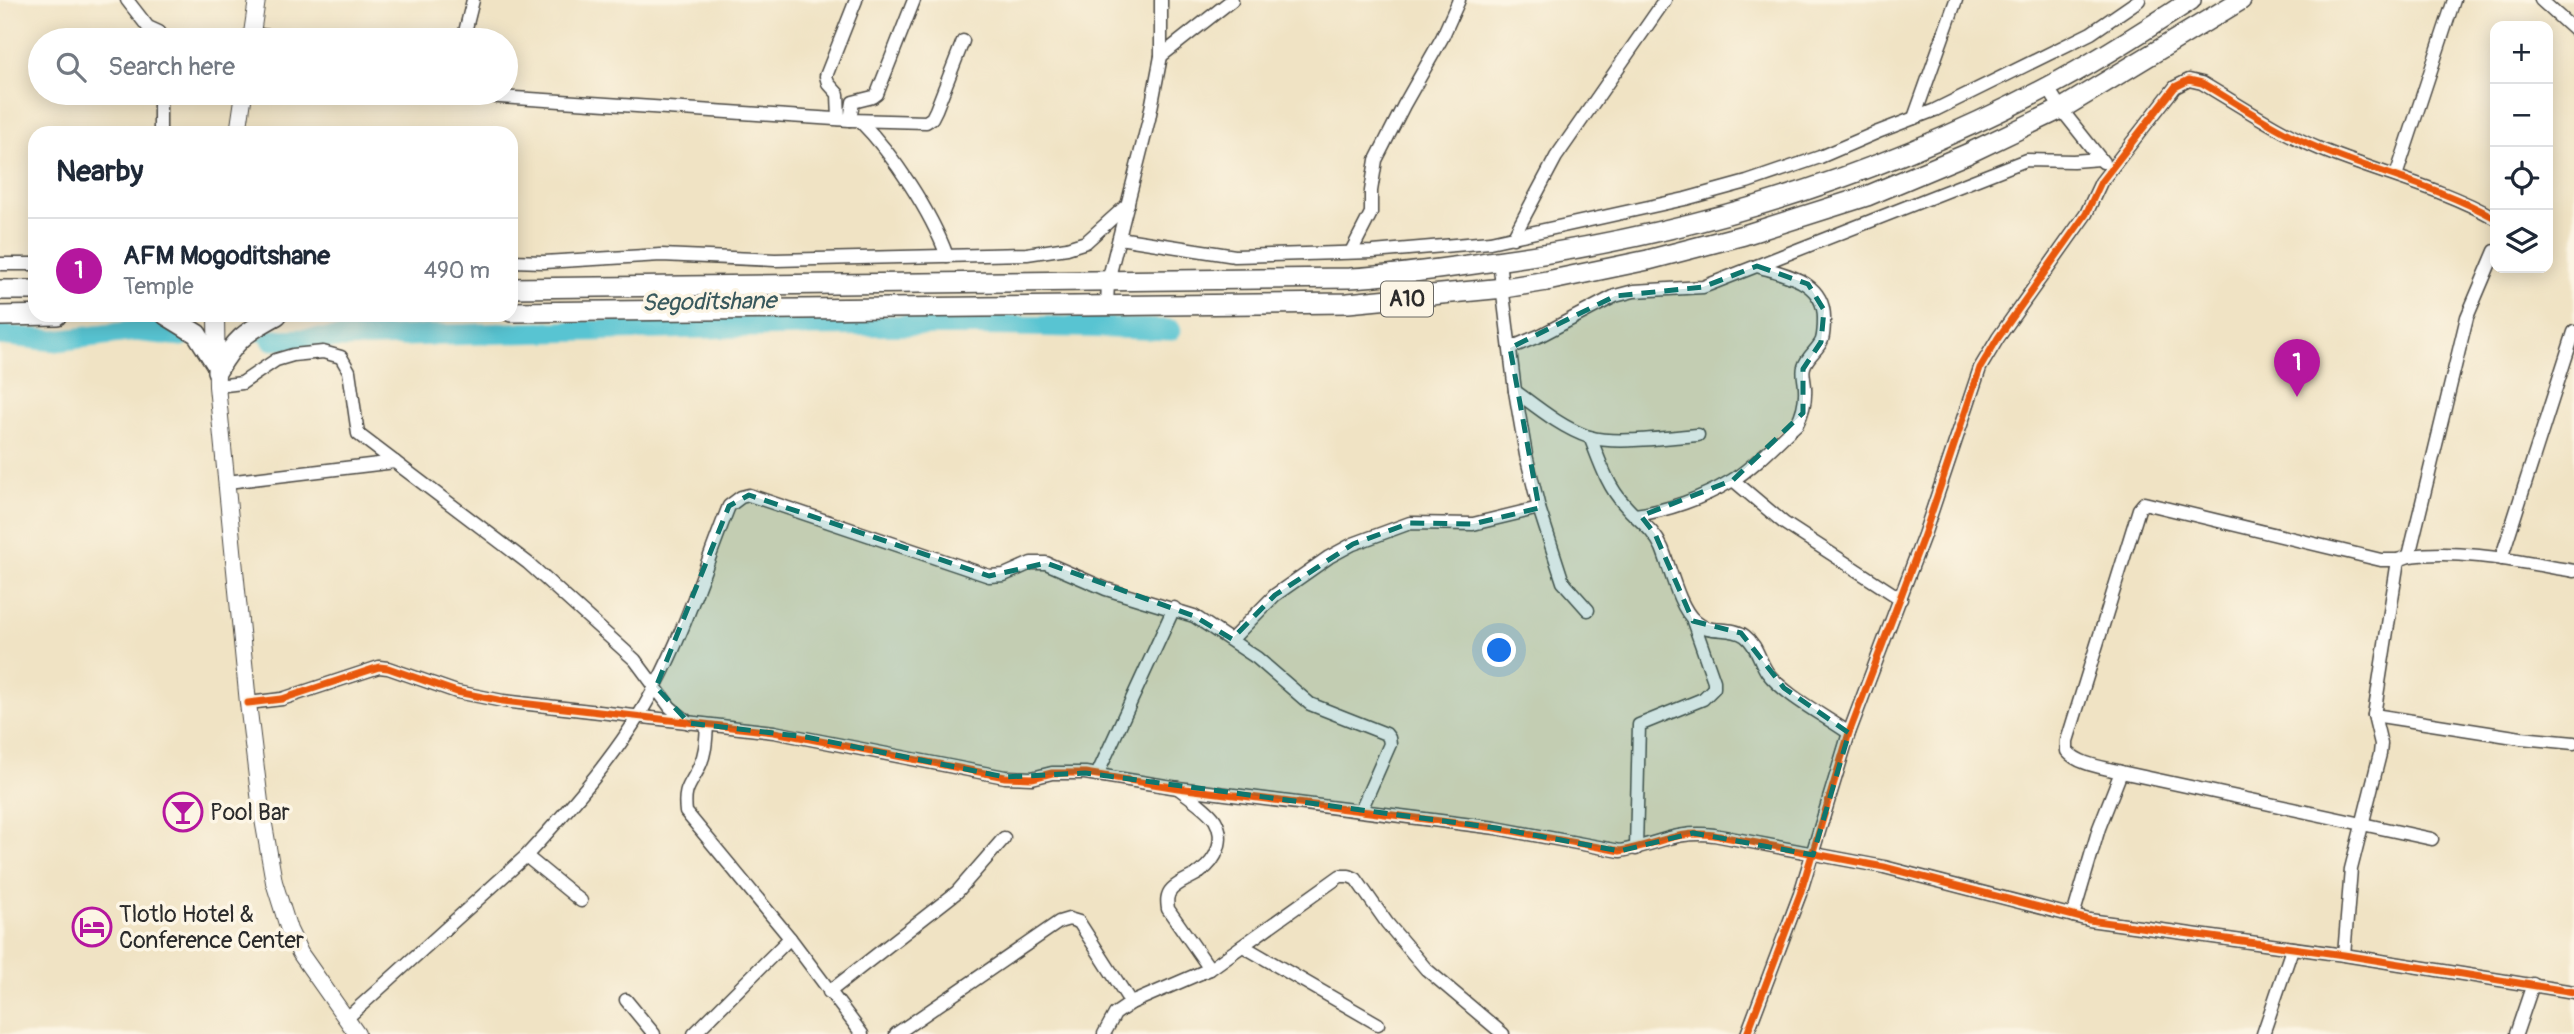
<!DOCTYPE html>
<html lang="en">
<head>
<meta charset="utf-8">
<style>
  :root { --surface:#fff; --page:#f6f6f7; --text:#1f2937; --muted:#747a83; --line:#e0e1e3; --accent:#b5179e }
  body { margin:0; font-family:Pangolin,sans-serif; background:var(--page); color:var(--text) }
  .controls { position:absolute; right:21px; top:21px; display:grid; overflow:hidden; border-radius:14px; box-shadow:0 4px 18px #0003 }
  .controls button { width:63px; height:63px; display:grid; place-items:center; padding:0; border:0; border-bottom:2px solid var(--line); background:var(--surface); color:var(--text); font:35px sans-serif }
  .you { position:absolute; left:1500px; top:651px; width:24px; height:24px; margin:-18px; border:5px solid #fff; border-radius:50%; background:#1a73e8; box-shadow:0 0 0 10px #1a73e833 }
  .badge { display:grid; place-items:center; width:46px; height:46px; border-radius:50%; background:var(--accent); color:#fff; font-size:23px; font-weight:700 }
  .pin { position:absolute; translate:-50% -58px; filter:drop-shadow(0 2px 4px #0008) }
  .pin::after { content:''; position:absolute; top:37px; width:24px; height:21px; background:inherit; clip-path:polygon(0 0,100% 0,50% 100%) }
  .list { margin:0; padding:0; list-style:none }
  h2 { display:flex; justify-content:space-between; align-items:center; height:91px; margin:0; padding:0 28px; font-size:30px }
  h2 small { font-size:23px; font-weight:400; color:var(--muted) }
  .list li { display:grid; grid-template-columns:46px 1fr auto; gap:21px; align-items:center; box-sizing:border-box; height:105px; padding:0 28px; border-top:2px solid var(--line) }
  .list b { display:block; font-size:26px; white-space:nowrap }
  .list p { margin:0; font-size:23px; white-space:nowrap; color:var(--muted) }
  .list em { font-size:23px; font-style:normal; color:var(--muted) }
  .icon { flex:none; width:38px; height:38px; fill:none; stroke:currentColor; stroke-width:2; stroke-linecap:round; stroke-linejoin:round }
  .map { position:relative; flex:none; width:2574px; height:1034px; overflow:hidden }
  .search { position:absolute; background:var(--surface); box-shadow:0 4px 18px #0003; left:28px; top:28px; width:490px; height:77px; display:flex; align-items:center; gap:18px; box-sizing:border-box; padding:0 24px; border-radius:38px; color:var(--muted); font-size:26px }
  .panel { position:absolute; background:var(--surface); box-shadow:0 4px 18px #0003; left:28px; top:126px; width:490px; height:196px; border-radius:21px }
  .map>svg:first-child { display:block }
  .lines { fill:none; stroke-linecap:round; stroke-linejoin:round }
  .stream { stroke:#59c4d2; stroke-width:3.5 }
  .river { stroke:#59c4d2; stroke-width:21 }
  .minor-casing { stroke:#494742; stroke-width:15 }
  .tertiary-casing { stroke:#494742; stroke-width:18 }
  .primary-casing { stroke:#494742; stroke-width:22 }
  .minor { stroke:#fff; stroke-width:12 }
  .tertiary { stroke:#fff; stroke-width:16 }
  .primary { stroke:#fff; stroke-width:19 }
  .cycleway-casing { stroke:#fcf5e5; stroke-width:11 }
  .cycleway { stroke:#e8590c; stroke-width:7 }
  .marked { fill:#0f766e; fill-opacity:0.2; stroke:#0f766e; stroke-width:5; stroke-dasharray:14 9; stroke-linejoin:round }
  .labels { text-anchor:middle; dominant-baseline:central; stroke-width:7; stroke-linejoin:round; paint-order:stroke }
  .shield { fill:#fcf5e5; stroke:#6a6863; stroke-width:2 }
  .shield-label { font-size:21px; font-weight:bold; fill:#2b2b2b }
  .poi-label { font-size:23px; fill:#2b2b2b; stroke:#fcf5e5; text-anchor:start }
  .water-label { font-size:24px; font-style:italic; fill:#39595d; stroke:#fcf5e5 }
</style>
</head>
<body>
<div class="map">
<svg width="2574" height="1034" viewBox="0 0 2574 1034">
  <rect width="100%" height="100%" fill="#fcf5e5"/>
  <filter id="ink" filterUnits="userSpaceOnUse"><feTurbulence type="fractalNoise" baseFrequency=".0143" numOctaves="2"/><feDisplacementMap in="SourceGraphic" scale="14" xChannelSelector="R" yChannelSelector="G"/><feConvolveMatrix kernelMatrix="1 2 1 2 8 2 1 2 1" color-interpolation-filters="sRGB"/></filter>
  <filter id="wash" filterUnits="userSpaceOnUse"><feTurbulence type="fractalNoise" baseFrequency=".00686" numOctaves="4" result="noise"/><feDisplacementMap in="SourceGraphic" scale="28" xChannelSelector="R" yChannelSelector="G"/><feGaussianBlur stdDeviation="1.57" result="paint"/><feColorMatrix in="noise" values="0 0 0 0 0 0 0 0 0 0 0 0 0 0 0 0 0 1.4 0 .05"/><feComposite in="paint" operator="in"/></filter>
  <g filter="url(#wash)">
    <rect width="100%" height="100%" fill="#f0e3c4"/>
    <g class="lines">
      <polyline class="stream" points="253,339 272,340"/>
      <g class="river">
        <polyline points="0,335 56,341 135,331 182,336"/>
        <path d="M272,340C572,332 872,318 1171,330"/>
      </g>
    </g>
  </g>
  <g filter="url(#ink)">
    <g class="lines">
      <defs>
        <g id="minor">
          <polyline points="127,0 148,27 159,32 165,40"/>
          <polyline points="2541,0 2574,30"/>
          <polyline points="252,34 300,40"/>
          <polyline points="463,40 473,0"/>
          <polyline points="1161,56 1232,0"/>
          <polyline points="2048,88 2061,109 2103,162"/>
          <polyline points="160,93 160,133"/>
          <polyline points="440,93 850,120 926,122 932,118 936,110 963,41"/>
          <polyline points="1914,118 1956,0"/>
          <polyline points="839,119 838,94 828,83 826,76 856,0"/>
          <polyline points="850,120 853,102 873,97 877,94 914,0"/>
          <path d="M860,121C893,154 931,212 947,256"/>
          <polyline points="2396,176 2454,0"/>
          <polyline points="1119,238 1235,256 1373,252 1490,242 1685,199 1747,182 1820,157 1878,132 1935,110 2091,33 2139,0"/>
          <polyline points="1513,238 1556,157 1665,0"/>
          <polyline points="1351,252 1371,213 1371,191 1376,160 1404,105 1442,38 1459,0"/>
          <polyline points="511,261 544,262 661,255 775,260 1027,254 1067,248 1086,242 1128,204"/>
          <polyline points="1499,261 1515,391 1526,455 1539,508 1563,582 1588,610"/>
          <polyline points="0,264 35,264"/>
          <polyline points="1107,307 1108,281 1149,119 1161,56 1161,0"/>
          <polyline points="1510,348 1541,335 1615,296 1634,291 1703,287 2026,160 2073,161 2100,159"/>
          <polyline points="217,386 242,383 276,360 293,355 323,352 341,357 349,371 358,434 528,563 635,660 670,707 689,723"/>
          <path d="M1515,391C1538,408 1562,428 1589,437C1616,445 1669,437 1698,435"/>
          <path d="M1590,437C1599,459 1607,486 1624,504C1637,520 1653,528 1662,548C1670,567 1679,608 1695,621C1709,635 1730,625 1745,636C1757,645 1759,660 1767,672C1784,695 1825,716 1849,733"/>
          <polyline points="1733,480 1784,523 1901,599"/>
          <polyline points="227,482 395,462"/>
          <path d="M1635,515C1667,511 1703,498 1731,481C1752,469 1778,441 1797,424C1803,412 1806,402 1805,388C1805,381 1802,373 1804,367C1807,356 1818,350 1822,340C1824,333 1824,325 1824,318C1824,281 1786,275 1757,266"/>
          <path d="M2409,556C2464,549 2520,562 2574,571"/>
          <polyline points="2501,559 2574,332"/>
          <path d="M2398,560H2381L2144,503L2139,509L2067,741V751C2079,765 2103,767 2121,772L2432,839"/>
          <polyline points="1232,639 1275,595 1329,557 1353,544 1410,523 1473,524 1539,508"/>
          <path d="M248,703L282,699L379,667L388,668L457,692L503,701L774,732L1005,777L1032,778L1052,773H1085L1178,788L1496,828L1620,851C1657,845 1675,830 1714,835L1884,867L2089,920L2344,955L2574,992"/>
          <polyline points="2374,715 2521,738 2574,743"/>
          <path d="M707,725C706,739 706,752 700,765C691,786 683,786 686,812L790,938L862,1034"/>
          <polyline points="1097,775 1174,608"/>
          <path d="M1178,788C1189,797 1207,808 1215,820C1226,839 1217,860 1200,872C1191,878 1179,882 1172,889C1166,895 1167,902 1168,909L1210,969"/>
          <polyline points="1636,849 1639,725 1703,699 1714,688 1714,681 1693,621"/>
          <path d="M526,856C572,806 625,746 656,685C686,628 705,566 729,506L741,497L749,495L989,576L1004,575L1031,563H1046L1106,589L1194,616L1257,658L1310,704L1386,734L1389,738L1390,744L1361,810"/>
          <polyline points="2073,916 2099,828 2121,772"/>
          <polyline points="1243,946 1378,1024"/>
          <polyline points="2344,955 2351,869 2380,754 2381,744 2374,715 2398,560 2409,556 2467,317 2495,251"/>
          <polyline points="829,992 957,892 1004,838"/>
          <polyline points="626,1000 654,1034"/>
          <polyline points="346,1019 526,856 581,901"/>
          <polyline points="694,1034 790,938"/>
          <polyline points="896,1034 1059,922 1069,919 1079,922 1131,1003"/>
          <polyline points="1104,1034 1115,1014 1131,1003 1210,969 1340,876 1349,876 1356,879 1387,923 1426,969 1503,1034"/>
          <path d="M1747,1034L1800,894L1849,733L1924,535L1980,368L1998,338L2086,214L2101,182L2175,87L2189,80L2202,83C2241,106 2279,132 2320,149C2378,173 2440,187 2495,218"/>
          <polyline points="2263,1034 2292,949"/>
          <polyline points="2516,1034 2533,984"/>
        </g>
        <g id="tertiary">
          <polyline points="251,40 257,0"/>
          <polyline points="238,133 244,93"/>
          <polyline points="216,315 217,386 248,703 260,802 274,882 289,930 300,953 357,1034"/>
        </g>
        <g id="primary">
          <path d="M511,288L1350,278C1402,275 1452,267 1503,260C1692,234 1877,177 2046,88C2096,62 2144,31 2191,0"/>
          <polyline points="0,290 35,290"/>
          <polyline points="511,312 1348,303 1504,288 1547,281 1648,260 1744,235 1867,196 1967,154 2061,109 2241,0"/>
          <polyline points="166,315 197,334 216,364"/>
          <polyline points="0,316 57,315"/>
          <path d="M217,371C236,339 244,333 277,315"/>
        </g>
      </defs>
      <use href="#minor" class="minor-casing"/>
      <use href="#tertiary" class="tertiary-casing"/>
      <use href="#primary" class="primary-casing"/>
      <use href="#minor" class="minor"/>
      <use href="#tertiary" class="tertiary"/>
      <use href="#primary" class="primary"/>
      <defs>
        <g id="cycleway">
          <path d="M248,703L282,699L379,667L388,668L457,692L503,701L774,732L1005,777L1032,778L1052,773H1085L1178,788L1496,828L1620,851C1657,845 1675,830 1714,835L1884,867L2089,920L2344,955L2574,992"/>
          <path d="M1747,1034L1800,894L1849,733L1924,535L1980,368L1998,338L2086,214L2101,182L2175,87L2189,80L2202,83C2241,106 2279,132 2320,149C2378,173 2440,187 2495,218"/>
        </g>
      </defs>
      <use href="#cycleway" class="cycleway-casing"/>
      <use href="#cycleway" class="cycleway"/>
    </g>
  </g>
  <path class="marked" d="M1757,266L1808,284L1824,310L1821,342L1803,369V413L1733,480L1641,516L1655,534L1693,621L1741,633L1784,688L1849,733L1813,855L1693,833L1620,851L1496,828L1085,773L1005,777L806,737L689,723L656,687L729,506L749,495L989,576L1046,563L1194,616L1232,639L1275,595L1353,544L1410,523L1473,524L1539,508L1510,348L1615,296L1703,287Z"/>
  <defs>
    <symbol id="bar-ring" viewBox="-11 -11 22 22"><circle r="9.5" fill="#fcf5e5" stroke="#b5179e" stroke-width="1.5"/><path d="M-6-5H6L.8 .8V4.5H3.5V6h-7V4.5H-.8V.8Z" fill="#b5179e"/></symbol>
    <symbol id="hotel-ring" viewBox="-11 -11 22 22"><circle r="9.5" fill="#fcf5e5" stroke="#b5179e" stroke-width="1.5"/><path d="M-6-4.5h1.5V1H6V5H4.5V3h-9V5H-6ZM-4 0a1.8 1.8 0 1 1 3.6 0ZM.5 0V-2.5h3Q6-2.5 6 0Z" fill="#b5179e"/></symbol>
  </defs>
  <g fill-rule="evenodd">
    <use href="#bar-ring" x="161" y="790" width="44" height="44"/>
    <use href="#hotel-ring" x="70" y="905" width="44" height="44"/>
  </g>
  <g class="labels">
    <rect class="shield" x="1381" y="281.5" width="52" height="35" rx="5"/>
    <g class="shield-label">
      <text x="1407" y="299">A10</text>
    </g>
    <g class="poi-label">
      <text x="210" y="812">Pool Bar</text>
      <text x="119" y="914">Tlotlo Hotel &amp;<tspan x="119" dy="26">Conference Center</tspan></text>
    </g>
    <g class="water-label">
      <text transform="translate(709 302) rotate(-1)">Segoditshane</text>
    </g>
  </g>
</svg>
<div class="controls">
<button>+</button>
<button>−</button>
<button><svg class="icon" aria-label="locate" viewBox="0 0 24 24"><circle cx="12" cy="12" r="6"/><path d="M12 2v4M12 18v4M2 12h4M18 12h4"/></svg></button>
<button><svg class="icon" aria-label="layers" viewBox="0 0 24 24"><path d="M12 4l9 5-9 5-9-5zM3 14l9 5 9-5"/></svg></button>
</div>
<div class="you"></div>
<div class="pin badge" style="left:2297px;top:397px">1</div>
<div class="search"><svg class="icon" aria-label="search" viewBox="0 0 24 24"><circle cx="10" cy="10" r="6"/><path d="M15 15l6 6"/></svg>Search here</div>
<section class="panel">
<h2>Nearby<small></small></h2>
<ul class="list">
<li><span class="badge">1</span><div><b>AFM Mogoditshane</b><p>Temple</p></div><em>490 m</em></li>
</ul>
</section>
</div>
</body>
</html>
